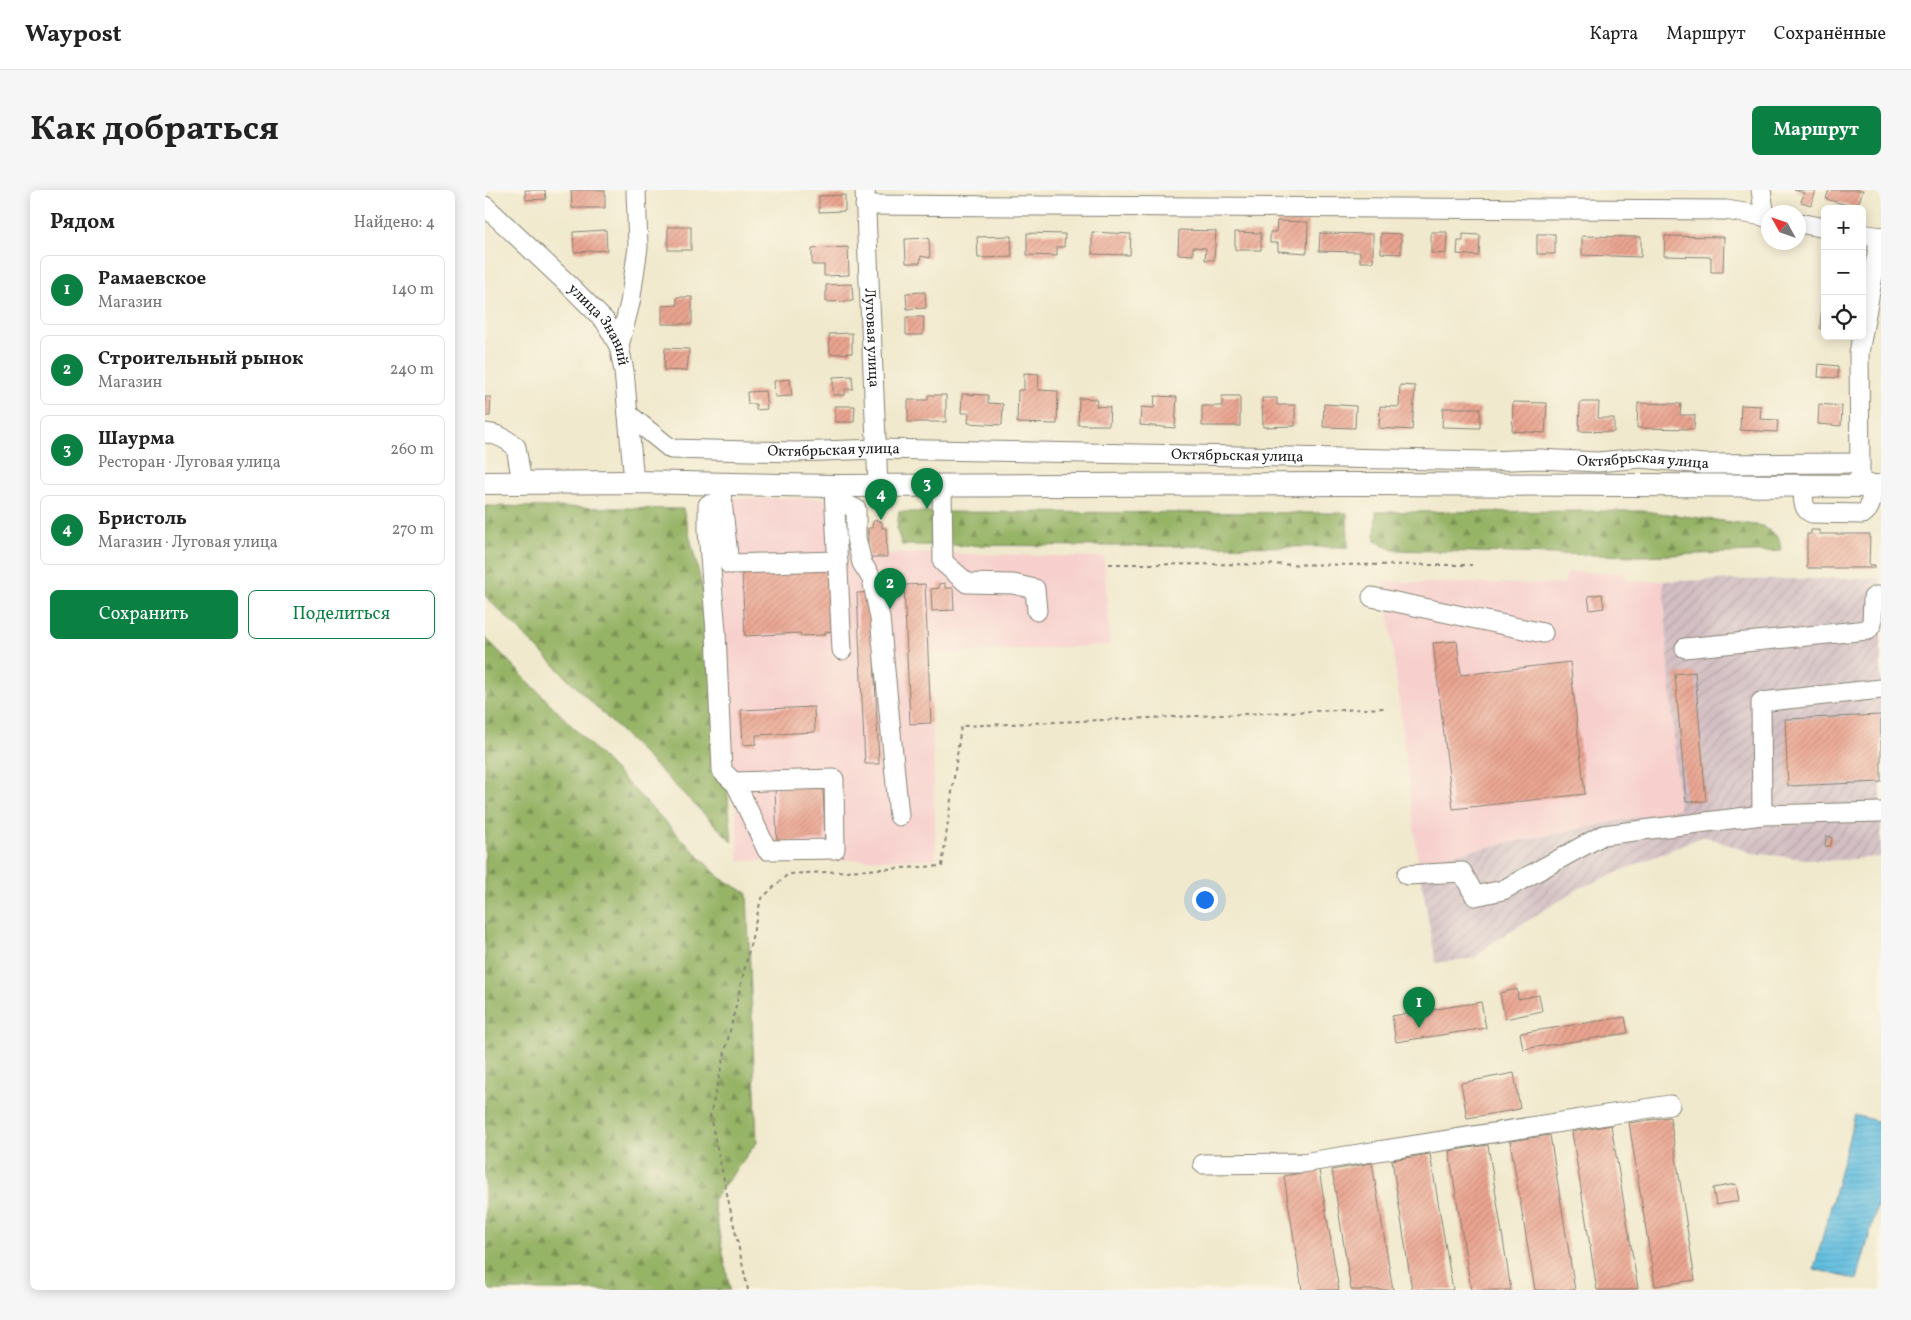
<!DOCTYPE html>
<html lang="ru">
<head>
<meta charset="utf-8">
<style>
  :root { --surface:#fff; --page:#f6f6f6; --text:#222; --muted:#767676; --line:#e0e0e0; --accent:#0b8043 }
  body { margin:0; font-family:Vollkorn,serif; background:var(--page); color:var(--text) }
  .controls { position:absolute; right:15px; top:15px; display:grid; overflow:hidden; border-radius:8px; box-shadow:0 2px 12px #0003 }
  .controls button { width:45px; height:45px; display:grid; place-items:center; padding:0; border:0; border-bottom:1px solid var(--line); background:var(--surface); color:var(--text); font:25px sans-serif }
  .compass { position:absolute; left:1276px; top:15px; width:45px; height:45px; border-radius:50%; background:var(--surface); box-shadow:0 2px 12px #0003; rotate:310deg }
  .you { position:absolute; left:719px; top:709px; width:18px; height:18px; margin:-12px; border:4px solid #fff; border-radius:50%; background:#1a73e8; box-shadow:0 0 0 8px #1a73e833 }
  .badge { display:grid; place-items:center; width:32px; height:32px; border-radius:50%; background:var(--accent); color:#fff; font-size:16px; font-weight:700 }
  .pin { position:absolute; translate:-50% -41px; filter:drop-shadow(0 1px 2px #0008) }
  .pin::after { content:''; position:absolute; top:26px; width:18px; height:15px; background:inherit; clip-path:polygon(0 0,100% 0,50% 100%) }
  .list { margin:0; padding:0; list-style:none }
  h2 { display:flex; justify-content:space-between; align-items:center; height:65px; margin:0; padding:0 20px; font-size:21px }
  h2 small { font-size:16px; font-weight:400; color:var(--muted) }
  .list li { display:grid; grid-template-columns:32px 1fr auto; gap:15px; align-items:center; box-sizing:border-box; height:70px; margin:0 10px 10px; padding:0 10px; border:1px solid var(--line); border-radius:8px }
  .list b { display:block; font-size:19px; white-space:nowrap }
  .list p { margin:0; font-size:16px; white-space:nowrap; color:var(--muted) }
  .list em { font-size:16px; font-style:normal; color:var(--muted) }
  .actions { display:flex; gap:10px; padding:15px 20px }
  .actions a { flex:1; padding:11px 0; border:1px solid var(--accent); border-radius:8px; text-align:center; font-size:18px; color:var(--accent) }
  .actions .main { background:var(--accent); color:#fff }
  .icon { flex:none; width:28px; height:28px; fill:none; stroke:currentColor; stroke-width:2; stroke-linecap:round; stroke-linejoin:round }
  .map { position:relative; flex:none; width:1396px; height:1100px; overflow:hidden; border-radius:8px }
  header { display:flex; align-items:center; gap:30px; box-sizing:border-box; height:70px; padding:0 25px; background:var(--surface); border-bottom:1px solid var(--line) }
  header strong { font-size:24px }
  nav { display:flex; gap:28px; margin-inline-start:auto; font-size:18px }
  .intro { display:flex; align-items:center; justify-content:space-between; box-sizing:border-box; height:120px; padding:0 30px }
  h1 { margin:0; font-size:35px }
  .button { padding:12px 22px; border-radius:8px; background:var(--accent); color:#fff; font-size:18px; font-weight:700 }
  main { display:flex; gap:30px; padding:0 30px }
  aside { flex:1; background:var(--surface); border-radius:8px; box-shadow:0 2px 12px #0003 }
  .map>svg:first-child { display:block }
  .built { fill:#f7d0cd }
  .industrial { fill:url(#industrial-furrows) }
  .forest { fill:url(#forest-firs); stroke:#596841 }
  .water { fill:url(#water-rules); stroke:#3f6d7e }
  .building { fill:url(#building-hatch) }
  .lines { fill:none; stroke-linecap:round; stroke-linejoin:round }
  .minor-casing { stroke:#868274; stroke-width:21 }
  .major-casing { stroke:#868274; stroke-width:24 }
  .path { stroke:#868274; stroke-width:2; stroke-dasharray:4 4; stroke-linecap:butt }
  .minor { stroke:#fff; stroke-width:19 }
  .major { stroke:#fff; stroke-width:22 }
  .labels { text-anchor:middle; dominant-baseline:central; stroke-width:5; stroke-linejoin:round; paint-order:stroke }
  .street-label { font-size:15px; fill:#1c1c1c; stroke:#fcf5e5 }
</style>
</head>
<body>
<header>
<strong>Waypost</strong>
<nav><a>Карта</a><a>Маршрут</a><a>Сохранённые</a></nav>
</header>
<div class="intro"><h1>Как добраться</h1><a class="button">Маршрут</a></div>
<main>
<aside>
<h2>Рядом<small>Найдено: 4</small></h2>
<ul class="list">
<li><span class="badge">1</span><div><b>Рамаевское</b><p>Магазин</p></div><em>140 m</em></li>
<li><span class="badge">2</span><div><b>Строительный рынок</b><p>Магазин</p></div><em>240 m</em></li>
<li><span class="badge">3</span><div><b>Шаурма</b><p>Ресторан · Луговая улица</p></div><em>260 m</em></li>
<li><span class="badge">4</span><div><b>Бристоль</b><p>Магазин · Луговая улица</p></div><em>270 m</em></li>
</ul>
<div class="actions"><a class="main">Сохранить</a><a>Поделиться</a></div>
</aside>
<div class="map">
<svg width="1396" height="1100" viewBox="0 0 1396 1100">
  <defs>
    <pattern id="industrial-furrows" width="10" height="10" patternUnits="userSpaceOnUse" patternTransform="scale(1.25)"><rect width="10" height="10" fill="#d2bec3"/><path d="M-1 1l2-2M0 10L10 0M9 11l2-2" fill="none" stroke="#b4a3a7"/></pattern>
    <pattern id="forest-firs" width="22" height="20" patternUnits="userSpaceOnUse" patternTransform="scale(1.25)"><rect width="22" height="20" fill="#96b466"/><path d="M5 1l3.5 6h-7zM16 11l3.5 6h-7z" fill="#7a9253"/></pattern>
    <pattern id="water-rules" width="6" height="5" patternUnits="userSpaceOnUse" patternTransform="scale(1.25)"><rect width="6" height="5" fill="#62bee0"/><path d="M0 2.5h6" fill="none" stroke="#54a3c0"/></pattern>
    <pattern id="building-hatch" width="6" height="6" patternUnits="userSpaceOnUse" patternTransform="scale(1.25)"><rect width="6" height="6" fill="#eaa490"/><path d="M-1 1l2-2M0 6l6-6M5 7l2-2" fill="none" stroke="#c88d7c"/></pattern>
  </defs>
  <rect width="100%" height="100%" fill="#fcf5e5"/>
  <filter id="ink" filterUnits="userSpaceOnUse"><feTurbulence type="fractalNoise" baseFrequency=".02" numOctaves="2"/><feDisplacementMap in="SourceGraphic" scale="10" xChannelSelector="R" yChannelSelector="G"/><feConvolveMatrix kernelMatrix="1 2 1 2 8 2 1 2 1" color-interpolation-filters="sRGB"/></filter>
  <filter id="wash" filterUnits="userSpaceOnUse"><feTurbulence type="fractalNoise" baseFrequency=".0096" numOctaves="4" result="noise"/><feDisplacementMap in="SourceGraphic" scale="20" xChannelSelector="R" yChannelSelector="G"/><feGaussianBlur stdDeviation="1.12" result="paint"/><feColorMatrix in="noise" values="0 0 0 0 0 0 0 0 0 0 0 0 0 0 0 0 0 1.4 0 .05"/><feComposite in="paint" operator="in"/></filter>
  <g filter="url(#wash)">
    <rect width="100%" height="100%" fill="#f0e9cd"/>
    <g class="built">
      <polygon points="230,308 358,308 364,365 442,363 619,367 625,455 445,464 451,669 254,671"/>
      <polygon points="1082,382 1140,383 1143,391 1178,391 1195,619 933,671 900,391 933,393 1079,394"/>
    </g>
    <polygon class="industrial" points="1396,388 1396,667 1339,671 1267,663 1219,646 1095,698 1005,754 990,768 951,773 933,671 1194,619 1178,391"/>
    <g class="forest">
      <polygon points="0,316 198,319 228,441 247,652 0,406"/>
      <polygon points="1158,321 1278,336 1294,348 1296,361 1154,366 908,360 890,351 891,322"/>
      <polygon points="414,322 862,323 863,357 417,355 412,340"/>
      <polygon points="0,447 235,688 262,703 272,952 228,1010 245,1100 0,1100"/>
    </g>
    <polygon class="water" points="1370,925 1396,932 1396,1002 1372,1090 1329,1079"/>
    <g id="blocks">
      <g class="building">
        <polygon points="40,0 60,0 61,9 41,10"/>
        <polygon points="86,0 120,0 120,18 87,18"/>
        <polygon points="1309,0 1331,0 1326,15 1316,12 1319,3"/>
        <polygon points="1344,0 1378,0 1372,18 1341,9"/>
        <polygon points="360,5 360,21 334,22 334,6"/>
        <polygon points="792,31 823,32 822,63 793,61 793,53 785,53 785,42 791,42"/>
        <rect x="183" y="37" width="23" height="23"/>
        <polygon points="121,40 122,60 89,62 88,42"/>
        <polygon points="694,40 731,41 729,70 720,70 721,58 708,57 708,65 693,64"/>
        <polygon points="607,42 646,44 645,65 607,64"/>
        <polygon points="750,42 776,43 776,60 750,60"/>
        <polygon points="946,42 962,42 961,64 946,63"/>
        <polygon points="542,43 580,44 579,57 572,57 572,66 542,65"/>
        <polygon points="835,43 888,44 888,72 875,72 875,62 834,61"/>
        <polygon points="896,43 916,44 916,64 896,63"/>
        <polygon points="978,44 995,45 994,66 972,64 973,51 978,51"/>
        <rect x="1052" y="44" width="18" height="20"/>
        <polygon points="526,46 527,67 493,68 492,47"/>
        <polygon points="1097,46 1156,47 1156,67 1097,65"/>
        <polygon points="1180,46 1239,47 1238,82 1226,82 1226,67 1179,66"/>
        <polygon points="444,48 445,68 436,66 435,73 421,73 420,49"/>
        <polygon points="363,57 364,85 339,86 339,75 327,75 327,59"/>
        <polygon points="367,94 368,111 341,112 341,95"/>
        <polygon points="440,102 441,118 422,119 421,103"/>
        <polygon points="1338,104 1340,104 1340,140 1335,139"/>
        <polygon points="192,107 207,107 207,134 177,134 177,116 192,115"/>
        <polygon points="421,127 439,127 438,145 421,145"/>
        <polygon points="367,143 367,163 345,164 344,144"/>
        <polygon points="180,158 204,159 202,181 179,180"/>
        <polygon points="1334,174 1353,176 1353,188 1333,187"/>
        <polygon points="539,183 554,184 553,200 573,201 572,234 532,233 533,200 539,200"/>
        <polygon points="367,186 368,199 360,199 360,205 348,205 348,187"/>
        <polygon points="305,189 307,206 290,207 289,191"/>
        <polygon points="915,195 930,196 927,240 894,238 895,216 914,217"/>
        <polygon points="280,201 282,219 271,220 271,214 263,214 262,202"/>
        <polygon points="477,204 503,205 503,213 518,214 517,235 483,233 484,223 476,223"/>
        <polygon points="443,205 461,205 461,232 423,232 423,210 443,210"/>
        <polygon points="670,206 692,207 690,238 655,235 656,217 669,218"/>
        <polygon points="737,206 755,206 755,236 717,236 717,216 737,216"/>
        <polygon points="0,207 6,207 5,226 0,226"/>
        <polygon points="594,208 612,209 611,216 625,217 624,235 593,235"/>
        <polygon points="777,208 792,208 792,215 810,215 810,236 778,237"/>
        <polygon points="1028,212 1062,213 1060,243 1027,241"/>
        <polygon points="1095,212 1114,212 1113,228 1129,228 1129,242 1094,241"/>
        <polygon points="1153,213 1196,214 1195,225 1210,225 1209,239 1152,238"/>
        <polygon points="839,214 871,216 870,238 838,237"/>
        <polygon points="1334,214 1357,216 1356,236 1333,234"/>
        <polygon points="1256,215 1276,216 1275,229 1293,230 1292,242 1255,240"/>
        <polygon points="350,216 370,216 369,232 350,232"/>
        <polygon points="958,218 995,218 995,238 957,237"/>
        <polygon points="390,330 397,332 397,338 401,338 402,367 383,367 383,338 387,338 388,332"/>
        <polygon points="1326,340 1334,340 1334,344 1385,344 1384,375 1390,375 1390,378 1322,378 1322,344 1326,344"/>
        <polygon points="346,378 349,441 340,442 340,445 316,446 315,443 260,446 257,383"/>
        <polygon points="460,393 460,398 468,398 469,420 447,421 446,399 454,398 454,394"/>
        <polygon points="440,394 446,533 425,534 419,395"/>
        <polygon points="386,402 394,574 380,574 372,403"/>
        <polygon points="1117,404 1119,418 1105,420 1103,406"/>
        <polygon points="972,451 976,485 1085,472 1100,604 968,619 948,453"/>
        <polygon points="1210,482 1221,611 1201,612 1190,484"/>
        <polygon points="329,517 330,542 271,545 271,554 258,555 256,520"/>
        <polygon points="1396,525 1396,592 1303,596 1300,529"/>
        <polygon points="338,596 340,650 292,652 290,598"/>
        <polygon points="1341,646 1347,647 1346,656 1340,656"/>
        <polygon points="1032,799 1033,809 1054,805 1057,821 1020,829 1015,803"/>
        <polygon points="996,812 1001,838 911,852 907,826"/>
        <polygon points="1140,827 1143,843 1038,859 1035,843"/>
        <polygon points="1029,883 1035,919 982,928 976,893"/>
        <polygon points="1185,927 1210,1090 1170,1096 1144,933"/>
        <polygon points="1126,935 1153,1098 1143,1100 1112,1100 1087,942"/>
        <polygon points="1065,945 1090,1100 1050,1100 1025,951"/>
        <polygon points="1003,955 1026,1100 986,1100 964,961"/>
        <polygon points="945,964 968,1100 927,1100 907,970"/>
        <polygon points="887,973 908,1100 866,1100 847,980"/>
        <polygon points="834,980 854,1100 817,1100 799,986"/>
        <polygon points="1251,994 1254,1011 1231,1015 1228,998"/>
      </g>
    </g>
  </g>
  <g filter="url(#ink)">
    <use href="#blocks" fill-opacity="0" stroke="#868274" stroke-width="1"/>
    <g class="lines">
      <defs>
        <g id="minor">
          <path id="s1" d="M380,0L393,295"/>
          <polyline points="1276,0 1280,27"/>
          <polyline points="380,15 1241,20 1284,27"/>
          <path id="s2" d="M0,16L86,97L120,131L134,156L139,181L149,292"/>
          <polyline points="1314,33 1340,38"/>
          <polyline points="1377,44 1396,47"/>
          <polyline points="1377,146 1395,47"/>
          <polyline points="134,156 145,113 153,57 151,0"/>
          <path id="s3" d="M143,224L186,259L310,262L393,259L1003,271L1055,269L1113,272L1156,268L1218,274L1375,273"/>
          <path d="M0,243C13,244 21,249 31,257L37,293"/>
          <polyline points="1375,284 1374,163 1377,146"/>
          <polyline points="457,295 458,372 482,393 528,394 550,399 552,421"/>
          <path d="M1318,296C1319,306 1316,319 1327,323L1378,324C1388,317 1386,307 1386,296"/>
          <polyline points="349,299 357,460"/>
          <polyline points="236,302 244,374 353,371"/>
          <polyline points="350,309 371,319 371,348 377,373 387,389 395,428 414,626"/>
          <polyline points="238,313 223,315 223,342 231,442 237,581 251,594 282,660 350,659 349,589 249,592"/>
          <polyline points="887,407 1058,443"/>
          <polyline points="1200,458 1383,440 1387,434 1388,408 1391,406 1396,406"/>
          <polyline points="1277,625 1276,512 1396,499"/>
          <polyline points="922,685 977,682 990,706 1018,700 1118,645 1277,625 1396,622"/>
          <polyline points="718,974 817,973 1185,915"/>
        </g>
        <polyline id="major" points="0,293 149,292 349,296 875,294 1396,296"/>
      </defs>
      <use href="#minor" class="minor-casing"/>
      <use href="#major" class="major-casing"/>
      <g class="path">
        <polyline points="624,374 987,375"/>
        <polyline points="263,1100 225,926 276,709 303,684 457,676 476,536 901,518"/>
      </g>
      <use href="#minor" class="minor"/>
      <use href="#major" class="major"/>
    </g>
  </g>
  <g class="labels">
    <g class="street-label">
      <text stroke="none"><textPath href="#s2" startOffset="166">улица Знаний</textPath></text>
      <text stroke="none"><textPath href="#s1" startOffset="148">Луговая улица</textPath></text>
      <text stroke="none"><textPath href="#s3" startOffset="218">Октябрьская улица</textPath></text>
      <text stroke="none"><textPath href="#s3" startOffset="622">Октябрьская улица</textPath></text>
      <text stroke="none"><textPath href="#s3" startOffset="1028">Октябрьская улица</textPath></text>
    </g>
  </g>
</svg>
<div class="controls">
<button>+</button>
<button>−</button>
<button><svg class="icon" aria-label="locate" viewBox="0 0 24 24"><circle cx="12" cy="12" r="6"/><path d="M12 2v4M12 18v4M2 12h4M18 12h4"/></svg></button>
</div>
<svg class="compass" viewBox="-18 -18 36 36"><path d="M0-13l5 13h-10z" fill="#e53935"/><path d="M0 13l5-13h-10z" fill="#767676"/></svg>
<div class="you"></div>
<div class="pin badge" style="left:934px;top:838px">1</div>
<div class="pin badge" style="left:405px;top:419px">2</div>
<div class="pin badge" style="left:442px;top:319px">3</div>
<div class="pin badge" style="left:396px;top:330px">4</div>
</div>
</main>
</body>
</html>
